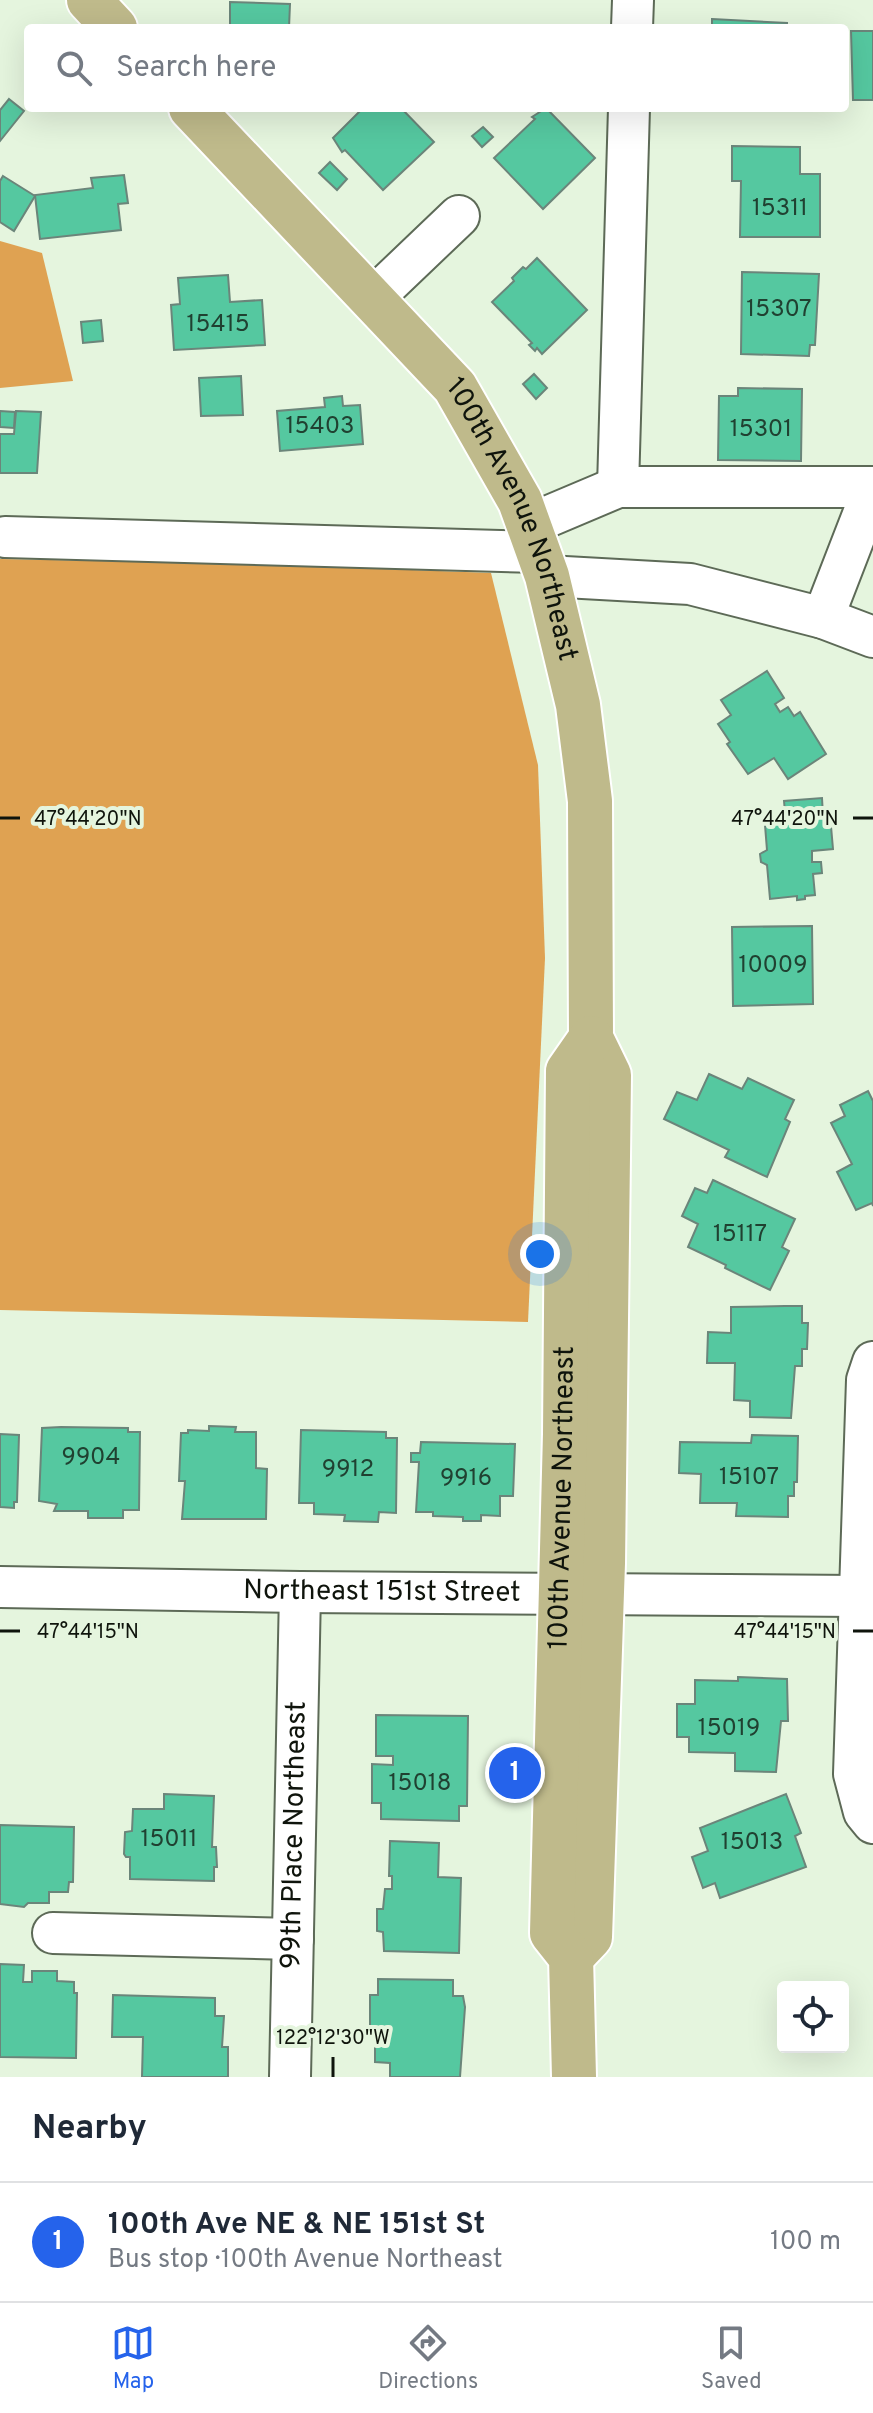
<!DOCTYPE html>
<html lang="en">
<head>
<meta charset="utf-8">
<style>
  :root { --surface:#fff; --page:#f2f2f3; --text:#1f2937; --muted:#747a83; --line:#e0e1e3; --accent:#2563eb }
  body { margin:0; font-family:Overpass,sans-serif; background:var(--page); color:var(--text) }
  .controls { position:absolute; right:24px; bottom:24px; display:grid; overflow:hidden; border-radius:8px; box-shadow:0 8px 32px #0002 }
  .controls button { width:72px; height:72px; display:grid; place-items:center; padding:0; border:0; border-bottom:2px solid var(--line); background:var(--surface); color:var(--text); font:40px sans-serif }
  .you { position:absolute; left:540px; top:1254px; width:28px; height:28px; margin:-20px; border:6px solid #fff; border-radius:50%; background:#1a73e8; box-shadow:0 0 0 12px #1a73e833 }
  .badge { display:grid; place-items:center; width:52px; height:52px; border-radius:50%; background:var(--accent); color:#fff; font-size:26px; font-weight:700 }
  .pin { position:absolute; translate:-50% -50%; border:4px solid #fff; box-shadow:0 2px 8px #0006 }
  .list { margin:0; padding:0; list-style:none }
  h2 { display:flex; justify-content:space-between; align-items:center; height:104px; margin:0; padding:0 32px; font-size:34px }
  h2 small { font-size:26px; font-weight:400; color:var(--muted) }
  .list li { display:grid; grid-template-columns:52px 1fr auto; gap:24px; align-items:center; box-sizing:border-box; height:120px; padding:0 32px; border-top:2px solid var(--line) }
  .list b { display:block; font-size:30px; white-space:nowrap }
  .list p { margin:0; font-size:26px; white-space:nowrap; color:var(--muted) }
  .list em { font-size:26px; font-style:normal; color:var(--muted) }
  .icon { flex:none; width:44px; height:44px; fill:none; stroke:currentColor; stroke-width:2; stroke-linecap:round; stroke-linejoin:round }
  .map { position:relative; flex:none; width:873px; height:2077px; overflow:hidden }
  .search { position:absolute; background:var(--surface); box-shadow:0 8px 32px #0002; left:24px; right:24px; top:24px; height:88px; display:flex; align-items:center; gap:20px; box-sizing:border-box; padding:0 28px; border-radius:8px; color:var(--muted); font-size:30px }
  .sheet { height:224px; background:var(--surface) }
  nav { display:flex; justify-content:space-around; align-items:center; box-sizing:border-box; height:112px; border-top:2px solid var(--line); background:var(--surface); font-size:22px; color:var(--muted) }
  nav a { display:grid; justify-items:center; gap:4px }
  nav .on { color:var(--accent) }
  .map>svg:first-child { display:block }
  .forest { fill:#dfa252 }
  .building { fill:#55c8a0; stroke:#6b857a; stroke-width:2 }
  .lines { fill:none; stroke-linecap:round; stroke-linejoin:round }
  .minor-casing { stroke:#5d6a57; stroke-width:44 }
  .major-casing { stroke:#fff; stroke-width:48 }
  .minor { stroke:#fff; stroke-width:40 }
  .major { stroke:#bfba8b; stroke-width:44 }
  .ticks { fill:none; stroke:#0f140c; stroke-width:3 }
  .labels { text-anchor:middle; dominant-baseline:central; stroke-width:8; stroke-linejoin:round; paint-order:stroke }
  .number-label { font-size:24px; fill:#204131 }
  .street-label { font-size:28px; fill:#0f140c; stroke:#e5f5de }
  .ticks-label { font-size:20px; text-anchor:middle; fill:#0f140c; stroke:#e5f5de; stroke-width:8; stroke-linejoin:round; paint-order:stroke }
</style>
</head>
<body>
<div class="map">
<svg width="873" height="2077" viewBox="0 0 873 2077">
  <rect width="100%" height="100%" fill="#e5f5de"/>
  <g class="forest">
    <polygon points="0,241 42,253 73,381 0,388"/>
    <polygon points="0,559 252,564 491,573 538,765 545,958 528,1322 0,1310"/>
  </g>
  <g class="building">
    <polygon points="230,2 290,4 289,28 230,28"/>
    <polygon points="712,19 787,23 787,28 712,28"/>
    <polygon points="851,31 873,31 873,100 853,100"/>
    <polygon points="9,99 24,111 0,141 0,110"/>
    <polygon points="363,108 401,108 434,142 383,190 345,150 342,152 333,138"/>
    <polygon points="546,108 595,158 543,209 494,158 535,119 532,117"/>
    <polygon points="483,127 493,137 482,147 472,136"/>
    <polygon points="732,146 800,147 800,174 820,174 820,237 740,237 741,181 732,181"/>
    <polygon points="330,162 347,179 337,190 319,173"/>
    <polygon points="124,175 128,203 118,204 121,230 40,239 35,195 93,188 91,178"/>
    <polygon points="3,176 35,196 14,231 0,222 0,181"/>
    <polygon points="537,258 587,310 542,354 537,348 535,351 529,345 532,343 492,302 514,281 512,278 523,267 526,269"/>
    <polygon points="742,272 819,274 815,345 810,345 809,356 741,354"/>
    <polygon points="228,275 230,302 262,300 265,345 174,350 171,305 180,304 178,278"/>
    <polygon points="101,320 103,341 83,343 81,322"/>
    <polygon points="534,374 547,388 536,399 523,384"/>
    <polygon points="241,376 243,415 201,416 199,378"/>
    <polygon points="738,388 802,389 801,461 718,460 719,396 738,396"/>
    <polygon points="342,396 343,406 360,405 363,444 280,451 277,411 325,407 324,398"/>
    <polygon points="0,411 15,412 14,428 0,427"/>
    <polygon points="16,411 41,412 37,473 0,473 0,434 14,434"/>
    <polygon points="767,671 784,698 775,704 780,712 788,707 794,716 800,712 826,754 788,779 774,758 748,774 727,744 730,742 718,724 731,715 721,700"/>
    <polygon points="822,798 823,816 830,815 833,849 812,851 812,862 821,862 822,873 813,874 815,895 805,896 805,899 797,900 797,896 770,899 767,865 761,862 760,854 767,850 765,825 772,824 771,821 786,823 784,801"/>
    <polygon points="812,926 813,1004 733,1006 732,927"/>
    <polygon points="709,1074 742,1089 748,1078 794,1100 785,1119 790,1122 767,1177 725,1157 729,1150 664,1119 677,1092 697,1100"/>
    <polygon points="868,1091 873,1101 873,1206 872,1203 856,1210 837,1172 852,1164 831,1123 845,1116 840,1105"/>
    <polygon points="713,1180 795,1219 782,1247 789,1251 770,1290 725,1268 726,1265 688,1247 698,1224 682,1216 695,1188 707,1193"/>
    <polygon points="785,1306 802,1306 802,1323 808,1323 807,1349 802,1349 802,1366 795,1366 791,1418 750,1417 750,1401 734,1400 735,1363 707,1363 708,1332 731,1333 731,1307"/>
    <polygon points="209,1426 236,1427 235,1432 256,1432 256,1468 267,1469 266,1519 182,1519 185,1481 179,1481 181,1433 188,1433 188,1430 209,1431"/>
    <polygon points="61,1427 128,1428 128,1432 140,1432 139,1510 123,1510 123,1518 88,1518 88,1511 54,1511 57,1504 39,1501 42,1428"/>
    <polygon points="301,1430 386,1432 386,1438 397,1438 396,1513 379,1512 378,1522 344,1521 345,1515 314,1514 314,1503 299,1503"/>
    <polygon points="0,1434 19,1435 17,1502 14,1502 14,1508 0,1507"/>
    <polygon points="752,1435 798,1436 797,1482 794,1482 794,1496 788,1496 788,1517 736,1516 737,1503 700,1503 701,1474 679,1473 680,1442 751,1443"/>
    <polygon points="421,1442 515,1444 513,1496 500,1496 500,1516 481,1515 481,1521 463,1521 463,1517 433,1516 433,1512 416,1512 419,1462 411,1462 411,1453 420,1453"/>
    <polygon points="738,1677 787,1679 788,1721 781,1721 776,1772 735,1771 735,1753 689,1752 689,1737 677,1737 677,1704 695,1704 695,1680 738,1681"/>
    <polygon points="376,1715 468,1716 467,1806 459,1806 459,1821 381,1819 381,1803 372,1803 372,1764 393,1765 393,1756 376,1756"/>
    <polygon points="164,1794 214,1796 212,1847 216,1847 217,1867 214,1867 214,1881 130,1879 130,1857 126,1857 124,1854 125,1832 132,1831 133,1809 164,1809"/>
    <polygon points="786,1794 801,1833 795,1836 806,1867 720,1898 715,1883 703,1888 692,1857 708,1851 700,1828"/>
    <polygon points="0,1825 74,1827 73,1882 69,1882 68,1892 49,1892 49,1903 28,1903 24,1907 0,1904"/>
    <polygon points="390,1841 439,1843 438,1877 461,1878 459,1953 384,1951 383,1932 377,1931 377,1909 383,1909 385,1889 392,1889 392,1876 389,1876"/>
    <polygon points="0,1964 24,1965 23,1982 32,1982 32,1971 57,1971 57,1981 74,1982 74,1993 77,1993 76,2058 0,2057"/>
    <polygon points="378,1979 453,1980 453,1996 463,1996 465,2007 460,2077 390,2077 390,2063 375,2062 375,2030 370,2030 370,1995 378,1995"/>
    <polygon points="113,1995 215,1998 215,2016 224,2016 222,2047 228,2047 228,2077 142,2077 143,2037 112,2037"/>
  </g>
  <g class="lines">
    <defs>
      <g id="minor">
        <polyline points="632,28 633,0"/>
        <polyline points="372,299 459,216"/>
        <polyline points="618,487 629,108"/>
        <polyline points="528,525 618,487 873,487"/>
        <polyline points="5,537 538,552"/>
        <polyline points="547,576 690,584 823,618 873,637"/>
        <polyline points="823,618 873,489"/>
        <polyline points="873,1362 867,1380 854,1774 864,1812 873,1823"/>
        <path id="s1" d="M0,1587L300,1592L858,1596"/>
        <polyline points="53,1933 293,1939"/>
        <path id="s2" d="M290,2077L300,1592"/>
      </g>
      <g id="major">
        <polyline points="89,0 115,28"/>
        <path id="s3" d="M191,108L455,387L520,501L547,576L578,705L590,801L591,1038L609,1075L603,1563L590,1937L571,1957"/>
        <path id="s4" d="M574,2077L571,1957L552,1933L565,1434L568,1071L591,1038"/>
      </g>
    </defs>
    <use href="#minor" class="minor-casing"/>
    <use href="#major" class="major-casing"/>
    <use href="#minor" class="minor"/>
    <use href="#major" class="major"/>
  </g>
  <path class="ticks" d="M0,818H20M853,818H873M0,1631H20M853,1631H873M333,2057V2077"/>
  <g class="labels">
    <g class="number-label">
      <text x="780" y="209">15311</text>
      <text x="779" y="310">15307</text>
      <text x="218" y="325">15415</text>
      <text x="320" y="427">15403</text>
      <text x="761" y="430">15301</text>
      <text x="773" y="966">10009</text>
      <text x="740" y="1235">15117</text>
      <text x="91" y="1458">9904</text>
      <text x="348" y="1470">9912</text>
      <text x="749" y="1478">15107</text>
      <text x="466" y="1479">9916</text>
      <text x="729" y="1729">15019</text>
      <text x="420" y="1784">15018</text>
      <text x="169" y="1840">15011</text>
      <text x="752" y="1843">15013</text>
    </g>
    <g class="street-label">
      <text stroke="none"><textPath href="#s3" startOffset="530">100th Avenue Northeast</textPath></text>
      <text stroke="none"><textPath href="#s4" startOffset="586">100th Avenue Northeast</textPath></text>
      <text stroke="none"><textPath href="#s1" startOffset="382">Northeast 151st Street</textPath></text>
      <text stroke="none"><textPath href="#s2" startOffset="242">99th Place Northeast</textPath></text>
    </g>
  </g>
  <g class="ticks-label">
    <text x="88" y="825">47°44'20"N</text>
    <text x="785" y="825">47°44'20"N</text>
    <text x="88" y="1638">47°44'15"N</text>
    <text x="785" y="1638">47°44'15"N</text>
    <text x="333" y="2044">122°12'30"W</text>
  </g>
</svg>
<div class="controls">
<button><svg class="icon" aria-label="locate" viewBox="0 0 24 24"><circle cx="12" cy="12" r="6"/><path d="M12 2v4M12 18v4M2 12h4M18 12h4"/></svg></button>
</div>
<div class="you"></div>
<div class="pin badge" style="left:515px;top:1773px">1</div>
<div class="search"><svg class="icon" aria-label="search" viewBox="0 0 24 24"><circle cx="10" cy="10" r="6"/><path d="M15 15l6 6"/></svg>Search here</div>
</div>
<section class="sheet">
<h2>Nearby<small></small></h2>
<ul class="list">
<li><span class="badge">1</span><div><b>100th Ave NE &amp; NE 151st St</b><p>Bus stop · 100th Avenue Northeast</p></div><em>100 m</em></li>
</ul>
</section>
<nav>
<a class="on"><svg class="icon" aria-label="map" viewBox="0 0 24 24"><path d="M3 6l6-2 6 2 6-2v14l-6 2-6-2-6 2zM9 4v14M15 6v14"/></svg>Map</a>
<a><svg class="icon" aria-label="directions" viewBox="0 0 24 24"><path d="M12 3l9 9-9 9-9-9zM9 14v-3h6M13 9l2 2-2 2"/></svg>Directions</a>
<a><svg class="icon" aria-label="saved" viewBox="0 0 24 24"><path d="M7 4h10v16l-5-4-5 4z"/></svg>Saved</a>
</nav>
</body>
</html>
